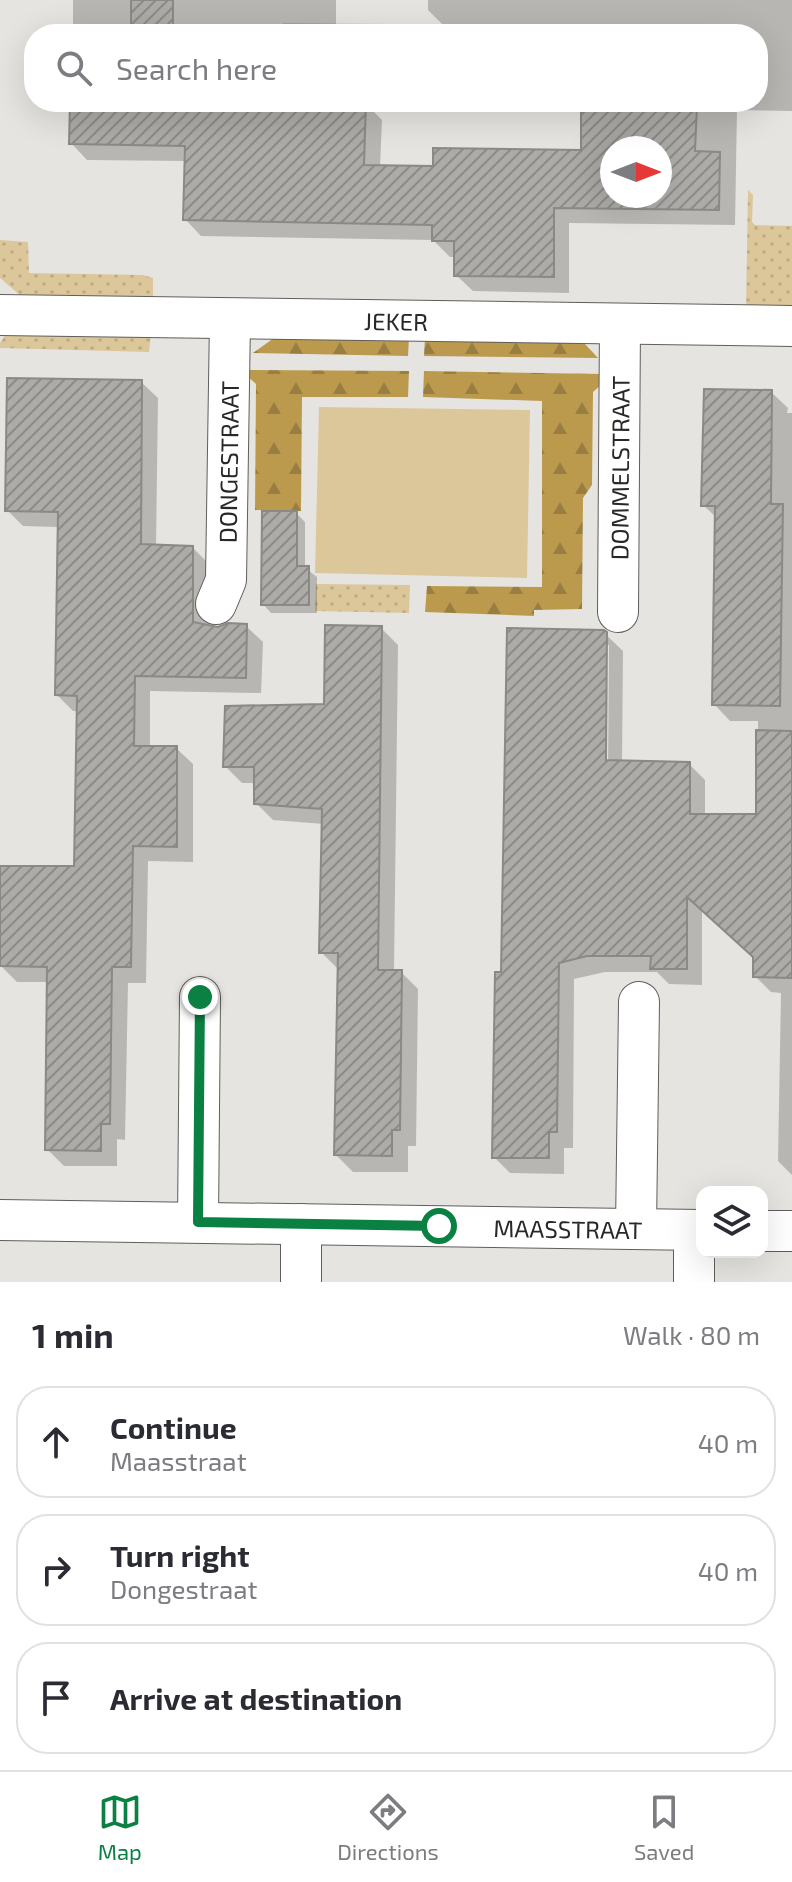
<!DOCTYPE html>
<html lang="en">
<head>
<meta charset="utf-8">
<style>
  :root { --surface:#fff; --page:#f7f7f7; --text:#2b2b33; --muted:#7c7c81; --line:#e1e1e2; --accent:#0b8043 }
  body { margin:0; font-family:"Exo 2",sans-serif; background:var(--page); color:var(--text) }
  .controls { position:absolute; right:24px; bottom:24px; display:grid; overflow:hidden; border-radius:16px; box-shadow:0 8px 32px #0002 }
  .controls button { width:72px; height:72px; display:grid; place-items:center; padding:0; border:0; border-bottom:2px solid var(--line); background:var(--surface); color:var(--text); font:40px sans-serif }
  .compass { position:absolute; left:600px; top:136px; width:72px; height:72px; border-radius:50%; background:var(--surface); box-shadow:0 8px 32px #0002; rotate:90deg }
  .stop { position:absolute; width:24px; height:24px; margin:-18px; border:6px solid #0b8043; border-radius:50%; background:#fff }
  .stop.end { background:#0b8043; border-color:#fff; box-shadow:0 2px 8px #0008 }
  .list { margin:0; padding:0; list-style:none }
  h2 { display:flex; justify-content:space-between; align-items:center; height:104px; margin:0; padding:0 32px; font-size:34px }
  h2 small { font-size:26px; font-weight:400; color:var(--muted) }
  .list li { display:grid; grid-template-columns:52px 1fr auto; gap:24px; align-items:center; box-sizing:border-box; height:112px; margin:0 16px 16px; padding:0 16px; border:2px solid var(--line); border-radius:32px }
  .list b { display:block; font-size:30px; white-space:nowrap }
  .list p { margin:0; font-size:26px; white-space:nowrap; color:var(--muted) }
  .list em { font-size:26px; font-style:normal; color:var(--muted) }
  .icon { flex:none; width:44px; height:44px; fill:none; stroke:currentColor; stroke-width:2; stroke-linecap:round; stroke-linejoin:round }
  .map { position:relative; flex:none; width:792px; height:1282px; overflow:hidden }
  .search { position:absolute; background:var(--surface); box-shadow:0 8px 32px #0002; left:24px; right:24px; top:24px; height:88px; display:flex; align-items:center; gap:20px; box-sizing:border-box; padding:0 28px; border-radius:32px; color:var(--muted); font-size:30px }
  .sheet { height:488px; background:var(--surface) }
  nav { display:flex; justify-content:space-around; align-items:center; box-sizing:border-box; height:112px; border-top:2px solid var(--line); background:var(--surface); font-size:22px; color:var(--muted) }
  nav a { display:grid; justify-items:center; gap:4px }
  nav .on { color:var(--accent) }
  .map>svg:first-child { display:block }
  .grass { fill:url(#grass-dots) }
  .forest { fill:url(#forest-firs) }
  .green { fill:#dcc79a }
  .shadow { fill:#0003; fill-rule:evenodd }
  .building { fill:url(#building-hatch); stroke:#8b8985; stroke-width:2; fill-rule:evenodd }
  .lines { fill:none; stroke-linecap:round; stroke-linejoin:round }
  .minor-casing { stroke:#605e5b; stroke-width:42 }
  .minor { stroke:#fff; stroke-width:40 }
  .route { stroke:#0b8043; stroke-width:10 }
  .labels { text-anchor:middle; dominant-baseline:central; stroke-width:6; stroke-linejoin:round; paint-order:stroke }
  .street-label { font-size:24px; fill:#292827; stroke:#e6e4e0 }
</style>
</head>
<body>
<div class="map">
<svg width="792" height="1282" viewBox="0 0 792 1282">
  <defs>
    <pattern id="grass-dots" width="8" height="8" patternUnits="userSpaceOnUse" patternTransform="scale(2)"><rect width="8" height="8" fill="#dcc79a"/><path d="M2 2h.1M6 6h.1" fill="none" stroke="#bdab85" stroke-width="1.8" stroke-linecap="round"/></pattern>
    <pattern id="forest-firs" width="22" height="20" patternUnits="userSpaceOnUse" patternTransform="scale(2)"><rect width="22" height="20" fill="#bb9a4d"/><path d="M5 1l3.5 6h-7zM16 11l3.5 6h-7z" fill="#987e40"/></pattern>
    <pattern id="building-hatch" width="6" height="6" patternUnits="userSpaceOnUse" patternTransform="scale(2)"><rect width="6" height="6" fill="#adaba7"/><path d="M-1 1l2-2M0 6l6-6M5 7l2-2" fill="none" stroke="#8d8b88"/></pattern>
  </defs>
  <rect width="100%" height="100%" fill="#e6e4e0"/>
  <g class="grass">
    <polygon points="283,23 392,24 392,34 282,34"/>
    <polygon points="748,190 753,195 752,222 755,225 792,226 792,310 746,308"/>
    <polygon points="0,240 28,242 29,273 143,275 153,278 153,300 21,296 0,278"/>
    <polygon points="6,334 151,334 149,352 0,348 0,343"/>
    <polygon points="316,584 410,585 409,613 315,611"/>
  </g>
  <g class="forest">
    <polygon points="409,337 408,356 253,353 274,338"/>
    <polygon points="425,337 575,340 585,344 598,358 424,356"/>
    <polygon points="244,370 409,371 408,397 302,397 301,511 255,510 256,384 244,373"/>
    <polygon points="424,371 603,374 602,384 593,392 592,485 583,498 582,609 534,610 534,616 425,612 427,586 542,587 542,401 423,397"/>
  </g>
  <polygon class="green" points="319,407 530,410 527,578 315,573"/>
  <g class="shadow">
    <polygon points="73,0 336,0 336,26 189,24 189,34 73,34"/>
    <path d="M428,0H792V111L737,110L735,225L569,223V293L473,291L456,275V257H450L433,240L201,236L185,219L186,161L87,160L71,143L72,102L366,104L382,120L380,167L435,168L583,152L685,107V102H758V34L444,26L428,10ZM612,148H660V196H612Z"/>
    <polygon points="141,382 158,398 156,547 193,548 209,564 209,627 246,626 263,642 261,693 150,691 150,748 176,748 193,764 193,862 148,861 146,983 128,983 125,1140 117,1139 117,1166 64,1166 47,1149 49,982 17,982 0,965 76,868 78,711 73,711 57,695 59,527 23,526 7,510"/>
    <path d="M771,392L788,408L787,413H792V1175L778,1161L781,993L771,992L755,976V958L702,910V985L669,984L657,972H605L574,979L573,1148H564V1174L510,1173L494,1157L503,974L603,632L623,651L622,763L689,764L705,780V816H758V721H730L714,704L717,518L703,505ZM605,645H609L608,770H604Z"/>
    <polygon points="296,513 305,522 305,568 317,577 317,613 271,613 263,604"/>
    <polygon points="381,628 398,645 394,972 401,972 418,989 416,1146 408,1146 408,1172 353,1172 336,1155 338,969 321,952 324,824 273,820 256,803 256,783 242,783 225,766 326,706"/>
  </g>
  <g class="building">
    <rect x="131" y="0" width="42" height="34"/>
    <path d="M70,102H366L364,165L433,166V148L581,150V104L697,106L695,151L720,152L719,210L554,208V277L454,276V241H432V225L183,220L185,146L69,144ZM612,148H660V196H612Z"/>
    <polygon points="7,378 142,380 141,544 193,546 193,622 218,627 228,623 247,624 246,678 135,676 134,746 177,746 177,847 133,846 131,967 112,967 110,1124 101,1124 101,1151 45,1150 47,967 0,966 0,866 74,866 77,696 55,695 58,512 5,511"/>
    <polygon points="704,389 772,390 771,504 783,504 780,706 712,705 715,506 701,506"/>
    <polygon points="262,511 297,511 297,566 309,566 309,605 261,605"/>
    <polygon points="325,625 382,626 378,970 402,970 400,1130 392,1130 392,1156 334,1155 338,953 319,953 322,809 254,804 254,767 223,767 225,706 324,704"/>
    <polygon points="507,628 604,630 607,632 606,760 690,762 690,814 756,814 756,730 792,731 792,978 753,977 753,957 687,897 687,969 650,969 651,956 587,956 559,963 557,1132 549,1132 549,1158 492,1158 495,972 501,972"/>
  </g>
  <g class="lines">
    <defs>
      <g id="minor">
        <path id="s1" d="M0,315L792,326"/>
        <path id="s2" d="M216,604L226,580L230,319"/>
        <path id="s3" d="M618,612L620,324"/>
        <path id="s4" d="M0,1220L702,1230"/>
        <polyline points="198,1222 200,997"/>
        <polyline points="636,1229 639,1002"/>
        <polyline points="762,1231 792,1231"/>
        <polyline points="301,1282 301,1224"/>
        <polyline points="694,1282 694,1230"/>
      </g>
    </defs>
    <use href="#minor" class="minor-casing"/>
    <use href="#minor" class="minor"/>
  </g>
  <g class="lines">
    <polyline class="route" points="200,997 198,1222 439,1226"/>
  </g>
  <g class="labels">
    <g class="street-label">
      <text stroke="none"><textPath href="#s1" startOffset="396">JEKER</textPath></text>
      <text stroke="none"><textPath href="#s2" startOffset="144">DONGESTRAAT</textPath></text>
      <text stroke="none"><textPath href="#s3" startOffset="144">DOMMELSTRAAT</textPath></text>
      <text stroke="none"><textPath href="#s4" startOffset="568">MAASSTRAAT</textPath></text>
    </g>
  </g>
</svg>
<div class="controls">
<button><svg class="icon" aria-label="layers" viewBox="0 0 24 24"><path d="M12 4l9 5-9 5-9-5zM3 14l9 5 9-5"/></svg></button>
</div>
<svg class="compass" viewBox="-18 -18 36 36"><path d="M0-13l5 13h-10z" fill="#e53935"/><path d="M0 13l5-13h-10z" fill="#7c7c81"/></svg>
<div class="stop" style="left:439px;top:1226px"></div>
<div class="stop end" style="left:200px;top:997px"></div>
<div class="search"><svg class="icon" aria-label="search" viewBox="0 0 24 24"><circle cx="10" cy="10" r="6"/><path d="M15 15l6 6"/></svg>Search here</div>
</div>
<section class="sheet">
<h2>1 min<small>Walk · 80 m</small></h2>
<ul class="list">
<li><svg class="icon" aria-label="ahead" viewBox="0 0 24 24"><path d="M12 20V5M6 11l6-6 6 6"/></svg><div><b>Continue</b><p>Maasstraat</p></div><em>40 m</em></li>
<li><svg class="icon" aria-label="right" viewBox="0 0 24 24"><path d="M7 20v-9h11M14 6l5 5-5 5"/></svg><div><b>Turn right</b><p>Dongestraat</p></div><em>40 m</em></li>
<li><svg class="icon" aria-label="arrive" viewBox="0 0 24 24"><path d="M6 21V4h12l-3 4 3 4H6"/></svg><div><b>Arrive at destination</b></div></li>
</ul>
</section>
<nav>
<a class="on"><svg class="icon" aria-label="map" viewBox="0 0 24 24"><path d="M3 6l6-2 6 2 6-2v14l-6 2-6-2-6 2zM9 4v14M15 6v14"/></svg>Map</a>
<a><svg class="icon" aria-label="directions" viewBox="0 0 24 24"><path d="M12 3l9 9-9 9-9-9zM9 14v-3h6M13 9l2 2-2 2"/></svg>Directions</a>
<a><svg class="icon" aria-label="saved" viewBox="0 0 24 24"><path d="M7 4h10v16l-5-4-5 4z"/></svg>Saved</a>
</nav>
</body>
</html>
